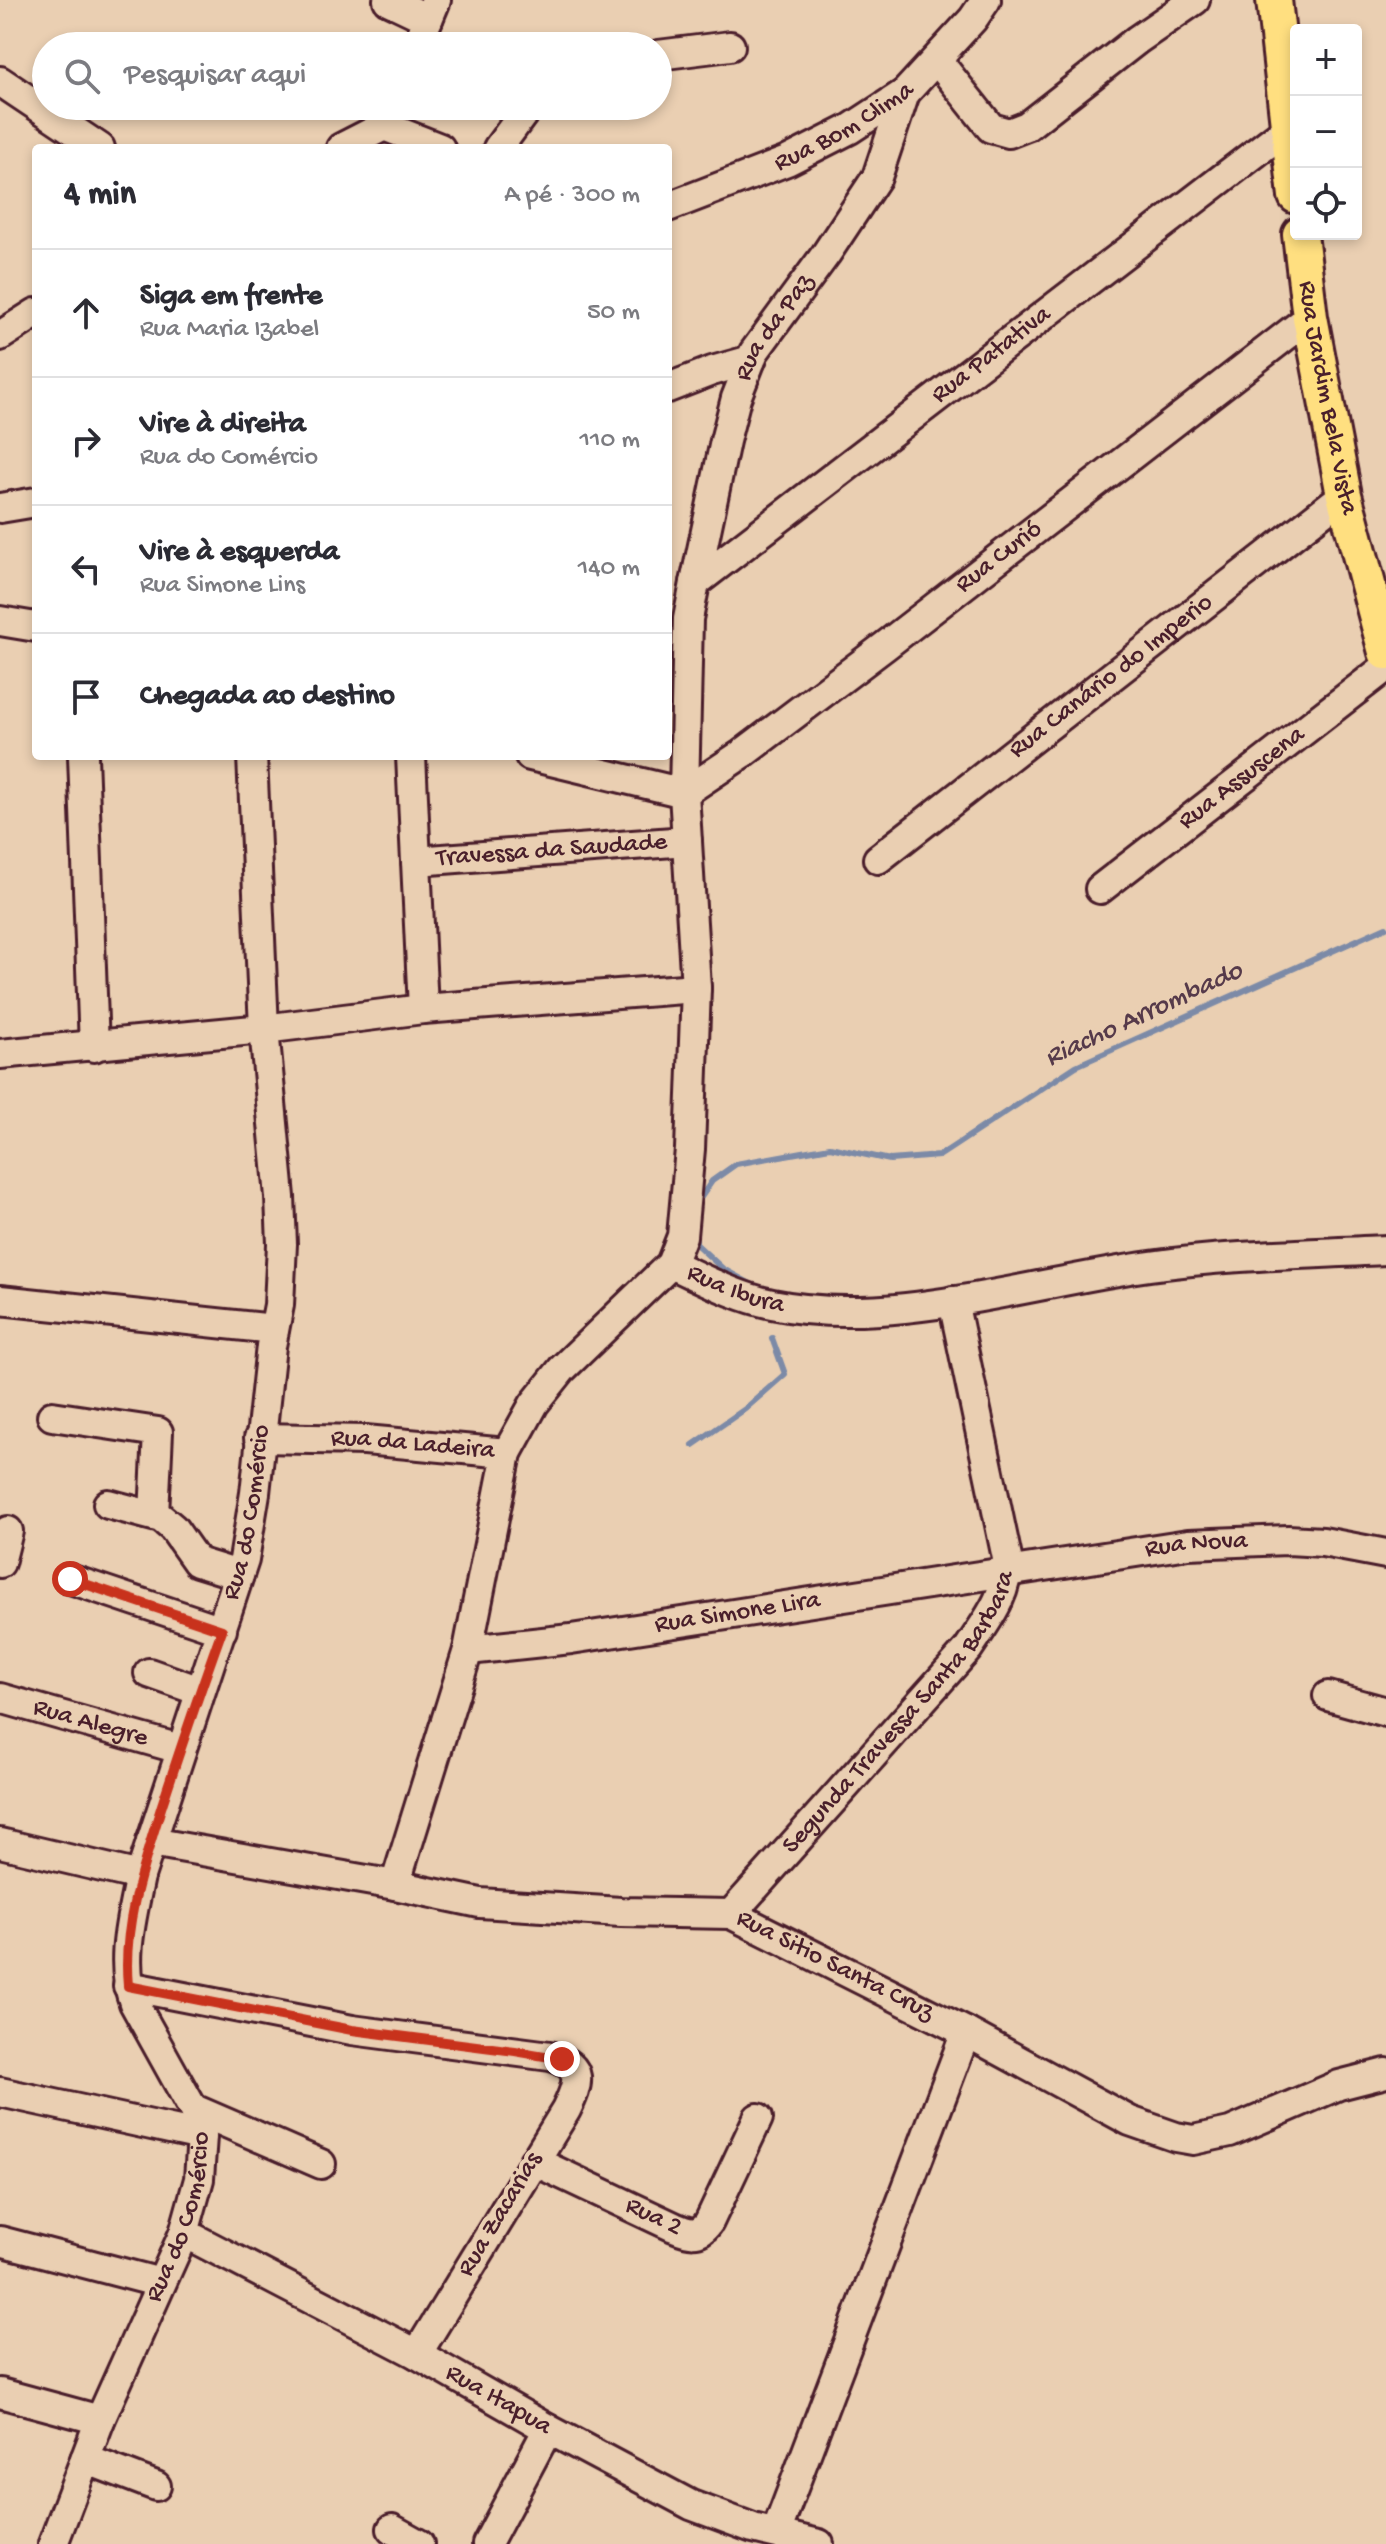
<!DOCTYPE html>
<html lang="pt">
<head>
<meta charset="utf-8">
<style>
  :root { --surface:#fff; --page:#f2f2f3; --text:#2b2b33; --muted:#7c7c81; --line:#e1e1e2 }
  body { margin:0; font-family:"Gochi Hand",sans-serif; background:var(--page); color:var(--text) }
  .controls { position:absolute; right:24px; top:24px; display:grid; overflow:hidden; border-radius:8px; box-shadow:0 4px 12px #0003 }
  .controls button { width:72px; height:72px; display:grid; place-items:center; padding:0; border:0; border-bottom:2px solid var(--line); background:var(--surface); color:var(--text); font:40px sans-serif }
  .stop { position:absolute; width:24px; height:24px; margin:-18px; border:6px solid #c8321e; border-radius:50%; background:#fff }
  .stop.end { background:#c8321e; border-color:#fff; box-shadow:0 2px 8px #0008 }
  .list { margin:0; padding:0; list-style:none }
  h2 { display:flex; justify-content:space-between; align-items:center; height:104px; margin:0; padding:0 32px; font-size:34px }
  h2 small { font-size:26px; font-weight:400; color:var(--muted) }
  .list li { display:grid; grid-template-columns:52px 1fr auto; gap:24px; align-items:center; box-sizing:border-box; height:128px; padding:0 32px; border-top:2px solid var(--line) }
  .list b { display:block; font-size:30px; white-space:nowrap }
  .list p { margin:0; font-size:26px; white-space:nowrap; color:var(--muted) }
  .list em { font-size:26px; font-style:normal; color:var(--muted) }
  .icon { flex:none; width:44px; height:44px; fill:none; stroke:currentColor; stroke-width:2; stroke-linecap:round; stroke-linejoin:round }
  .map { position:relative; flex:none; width:1386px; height:2544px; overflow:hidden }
  .search { position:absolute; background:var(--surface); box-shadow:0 4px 12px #0003; left:32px; top:32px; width:640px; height:88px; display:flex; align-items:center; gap:20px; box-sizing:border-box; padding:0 28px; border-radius:44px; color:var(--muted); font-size:30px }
  .panel { position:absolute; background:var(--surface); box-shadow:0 4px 12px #0003; left:32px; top:144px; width:640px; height:616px; border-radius:8px }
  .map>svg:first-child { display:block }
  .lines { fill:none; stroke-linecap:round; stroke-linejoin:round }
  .stream { stroke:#7b8aa7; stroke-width:6 }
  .minor-casing { stroke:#4a1f2b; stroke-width:34 }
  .major-casing { stroke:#4a1f2b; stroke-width:40 }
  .minor { stroke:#eacfb2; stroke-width:28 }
  .major { stroke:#ffdf80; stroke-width:34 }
  .route { stroke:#c8321e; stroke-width:10 }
  .labels { text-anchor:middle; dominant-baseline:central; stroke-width:8; stroke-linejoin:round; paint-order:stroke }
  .street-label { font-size:26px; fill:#4a1f2b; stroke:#eacfb2 }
  .water-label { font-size:28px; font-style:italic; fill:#563a4a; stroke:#eacfb2 }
</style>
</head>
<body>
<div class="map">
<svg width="1386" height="2544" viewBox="0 0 1386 2544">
  <rect width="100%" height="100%" fill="#eacfb2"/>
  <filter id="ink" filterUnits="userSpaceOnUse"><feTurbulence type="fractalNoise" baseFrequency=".0125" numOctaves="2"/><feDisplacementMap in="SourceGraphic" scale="16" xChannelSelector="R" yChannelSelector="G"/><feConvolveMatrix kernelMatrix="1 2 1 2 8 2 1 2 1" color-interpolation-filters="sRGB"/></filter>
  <g filter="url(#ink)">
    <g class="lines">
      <g class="stream">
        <polyline points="695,1206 712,1181 736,1164 830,1147 890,1160 939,1156 1076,1066 1386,927"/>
        <polyline points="696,1229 696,1244 723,1269 756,1287"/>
        <polyline points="693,1445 745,1409 785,1374 772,1338"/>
      </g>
      <defs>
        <g id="minor">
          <polyline points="388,0 428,19"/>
          <polyline points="417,46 436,0"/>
          <polyline points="658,55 730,46"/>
          <polyline points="937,60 991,128 1009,133 1027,126 1137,40 1195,0"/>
          <polyline points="0,81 100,148"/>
          <polyline points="384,126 440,148"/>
          <polyline points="341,148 384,126"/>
          <polyline points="498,148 529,106"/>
          <path id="s1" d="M668,207L787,161L850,129L905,93L973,19L986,0"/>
          <polyline points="0,336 36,313"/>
          <polyline points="668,388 712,371 751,360"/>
          <polyline points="0,508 36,502"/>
          <path id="s2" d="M695,583L1288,128"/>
          <polyline points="0,621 36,627"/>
          <polyline points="83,756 94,1047"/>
          <polyline points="411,756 423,1009"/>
          <path id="s3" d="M530,756L684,793L742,754L885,646L1310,317"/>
          <path id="s4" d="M878,859L1344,495"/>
          <path id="s5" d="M416,861L687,841"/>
          <path id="s6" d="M1100,889L1386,667"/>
          <polyline points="0,1054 264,1029 423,1009 696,988"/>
          <path id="s7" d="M671,1264C704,1279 737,1297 772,1304C890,1329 1032,1282 1150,1266C1228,1255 1308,1254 1386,1250"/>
          <polyline points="0,1300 274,1329"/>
          <polyline points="52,1416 158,1432 154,1515"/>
          <path id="s8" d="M259,1438L365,1440L507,1453"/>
          <polyline points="108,1504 161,1518 173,1528 197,1562 239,1575"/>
          <polyline points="0,1563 8,1531"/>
          <polyline points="70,1579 222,1630"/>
          <path id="s9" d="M468,1650L571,1639L1188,1544L1288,1540L1323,1542L1386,1554"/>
          <polyline points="149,1673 200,1691"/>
          <polyline points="1328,1696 1386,1712"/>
          <path id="s10" d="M0,1698L180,1749"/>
          <path id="s11" d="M151,1842L395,1885L480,1903L621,1912L731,1914L966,2032L1130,2121L1176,2137L1193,2140L1230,2132L1339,2085L1386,2073"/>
          <polyline points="0,1843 140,1876"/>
          <path id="s12" d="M395,1885L468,1650L507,1453L534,1404L562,1369L671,1264L682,1236L690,1149L696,988L684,793L688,619L695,583L725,441L736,398L754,352L826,254L877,177L905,93"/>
          <path id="s13" d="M731,1914L968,1649C987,1620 1009,1594 1007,1558L953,1301"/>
          <path d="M128,1986L352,2030L550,2056C585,2066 579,2083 566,2110L417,2354"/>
          <polyline points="0,2092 202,2136"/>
          <polyline points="194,2109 321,2164"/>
          <path id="s14" d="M534,2161L674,2227C688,2233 699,2237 709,2222L758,2118"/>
          <path id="s15" d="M184,2233L417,2354L548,2429L691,2505L753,2528L819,2544"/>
          <polyline points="0,2241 161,2283"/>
          <polyline points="0,2393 100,2420"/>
          <polyline points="85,2459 156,2486"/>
          <polyline points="392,2529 419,2544"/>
          <polyline points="776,2533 966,2032"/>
          <path id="s16" d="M53,2544L100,2420L184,2233L199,2179L202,2136L199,2120L134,2003C119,1962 132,1917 140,1876L244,1560L255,1493L271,1346L279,1305L282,1244L280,1197L264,1029L252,756"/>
          <polyline points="487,2544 548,2429"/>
        </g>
        <g id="major">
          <polyline points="1274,0 1296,196"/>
          <path id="s17" d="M1300,234L1310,317L1344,495L1386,652"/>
        </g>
      </defs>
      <use href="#minor" class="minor-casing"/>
      <use href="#major" class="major-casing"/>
      <use href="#minor" class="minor"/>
      <use href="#major" class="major"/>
    </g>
  </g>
  <g class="lines" filter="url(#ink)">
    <path class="route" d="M70,1579L222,1630C201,1688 181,1747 162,1805C144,1863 122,1925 128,1986L352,2030L515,2051L562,2059"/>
  </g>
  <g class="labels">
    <g class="street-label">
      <text stroke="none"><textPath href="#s1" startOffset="194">Rua Bom Clima</textPath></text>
      <text stroke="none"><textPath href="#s12" startOffset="1654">Rua da Paz</textPath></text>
      <text stroke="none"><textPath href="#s2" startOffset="374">Rua Patativa</textPath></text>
      <text stroke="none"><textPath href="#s17" startOffset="166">Rua Jardim Bela Vista</textPath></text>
      <text stroke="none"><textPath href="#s3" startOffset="552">Rua Curió</textPath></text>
      <text stroke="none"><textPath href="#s4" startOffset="296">Rua Canário do Imperio</textPath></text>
      <text stroke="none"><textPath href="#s6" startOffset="180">Rua Assuscena</textPath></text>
      <text stroke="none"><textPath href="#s5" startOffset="136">Travessa da Saudade</textPath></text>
      <text stroke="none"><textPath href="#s7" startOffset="70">Rua Ibura</textPath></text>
      <text stroke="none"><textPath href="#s8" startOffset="154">Rua da Ladeira</textPath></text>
      <text stroke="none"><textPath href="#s16" startOffset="1096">Rua do Comércio</textPath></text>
      <text stroke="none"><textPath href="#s9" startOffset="736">Rua Nova</textPath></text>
      <text stroke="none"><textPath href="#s9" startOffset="272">Rua Simone Lira</textPath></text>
      <text stroke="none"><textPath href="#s13" startOffset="264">Segunda Travessa Santa Barbara</textPath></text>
      <text stroke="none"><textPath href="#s10" startOffset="94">Rua Alegre</textPath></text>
      <text stroke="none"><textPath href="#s11" startOffset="702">Rua Sitio Santa Cruz</textPath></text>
      <text transform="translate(501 2215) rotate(-59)">Rua Zacarias</text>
      <text stroke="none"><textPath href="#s16" startOffset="352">Rua do Comércio</textPath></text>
      <text stroke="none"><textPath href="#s14" startOffset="132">Rua 2</textPath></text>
      <text stroke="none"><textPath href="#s15" startOffset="356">Rua Itapua</textPath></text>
    </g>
    <g class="water-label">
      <text transform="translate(1144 1015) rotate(-25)">Riacho Arrombado</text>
    </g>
  </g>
</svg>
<div class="controls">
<button>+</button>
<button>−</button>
<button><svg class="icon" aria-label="locate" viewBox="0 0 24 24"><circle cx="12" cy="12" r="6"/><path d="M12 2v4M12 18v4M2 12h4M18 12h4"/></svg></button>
</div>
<div class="stop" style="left:70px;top:1579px"></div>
<div class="stop end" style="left:562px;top:2059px"></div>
<div class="search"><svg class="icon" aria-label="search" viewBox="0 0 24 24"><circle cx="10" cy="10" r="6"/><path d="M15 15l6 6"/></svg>Pesquisar aqui</div>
<section class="panel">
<h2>4 min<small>A pé · 300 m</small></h2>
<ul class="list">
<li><svg class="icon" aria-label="ahead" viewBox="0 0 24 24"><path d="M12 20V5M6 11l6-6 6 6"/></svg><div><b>Siga em frente</b><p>Rua Maria Izabel</p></div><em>50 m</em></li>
<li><svg class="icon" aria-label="right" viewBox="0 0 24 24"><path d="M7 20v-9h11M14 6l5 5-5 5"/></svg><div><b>Vire à direita</b><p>Rua do Comércio</p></div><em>110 m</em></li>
<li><svg class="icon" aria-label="left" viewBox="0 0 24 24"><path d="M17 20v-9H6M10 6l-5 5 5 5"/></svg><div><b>Vire à esquerda</b><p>Rua Simone Lins</p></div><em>140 m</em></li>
<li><svg class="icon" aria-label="arrive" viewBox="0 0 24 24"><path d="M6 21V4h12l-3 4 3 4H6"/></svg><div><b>Chegada ao destino</b></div></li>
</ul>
</section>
</div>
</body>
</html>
